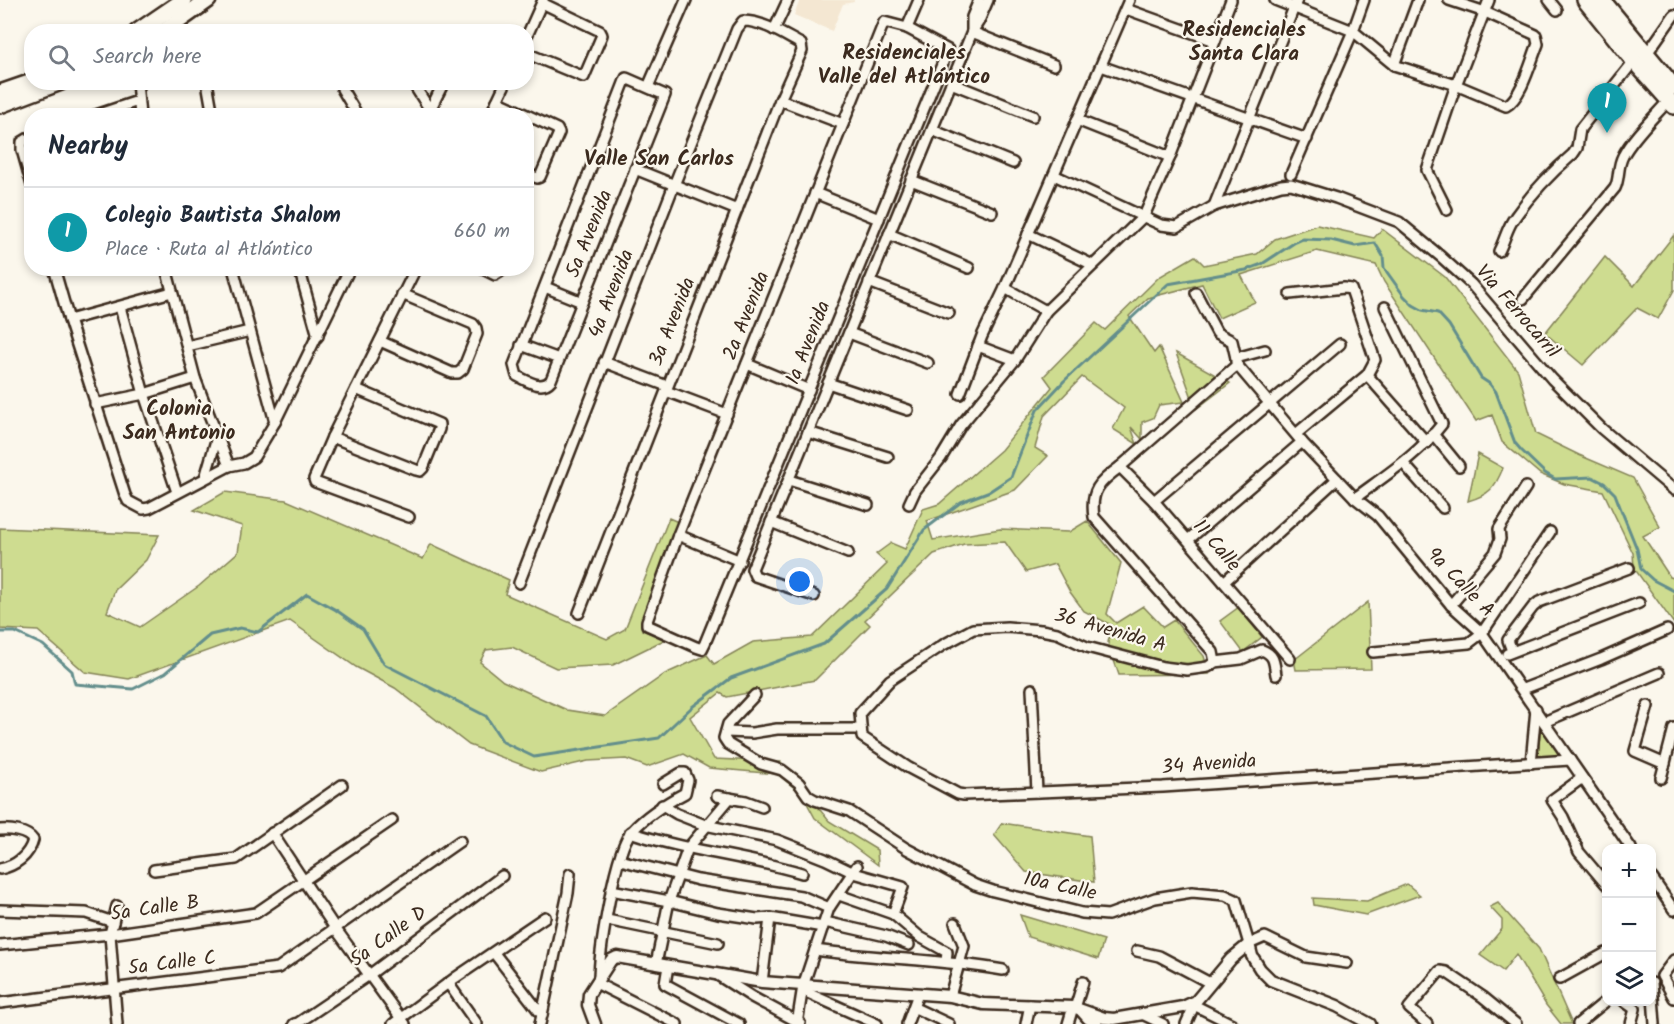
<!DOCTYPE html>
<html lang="en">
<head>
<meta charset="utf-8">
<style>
  :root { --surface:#fff; --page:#f6f6f7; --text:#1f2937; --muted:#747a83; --line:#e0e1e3; --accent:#d93025 }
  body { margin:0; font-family:Kalam,sans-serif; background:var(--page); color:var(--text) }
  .controls { position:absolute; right:18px; bottom:18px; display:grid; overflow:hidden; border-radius:12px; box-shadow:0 3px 9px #0003 }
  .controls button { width:54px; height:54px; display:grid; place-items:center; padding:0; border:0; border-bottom:2px solid var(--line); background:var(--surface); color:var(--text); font:30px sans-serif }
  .you { position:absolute; left:800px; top:582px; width:21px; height:21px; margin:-15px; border:4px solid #fff; border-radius:50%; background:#1a73e8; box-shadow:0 0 0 9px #1a73e833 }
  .badge { display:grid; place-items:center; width:39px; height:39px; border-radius:50%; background:var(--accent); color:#fff; font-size:20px; font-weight:700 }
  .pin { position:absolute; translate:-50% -50px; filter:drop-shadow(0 2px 3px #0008) }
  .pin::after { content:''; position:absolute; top:32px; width:21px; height:18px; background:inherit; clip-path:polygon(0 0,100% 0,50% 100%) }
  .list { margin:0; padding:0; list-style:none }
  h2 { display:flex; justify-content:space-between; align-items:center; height:78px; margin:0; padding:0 24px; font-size:26px }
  h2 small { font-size:20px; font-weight:400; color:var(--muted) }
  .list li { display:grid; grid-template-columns:39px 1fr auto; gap:18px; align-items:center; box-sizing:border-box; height:90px; padding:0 24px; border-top:2px solid var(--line) }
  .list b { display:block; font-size:22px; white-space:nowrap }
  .list p { margin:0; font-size:20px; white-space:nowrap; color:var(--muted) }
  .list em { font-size:20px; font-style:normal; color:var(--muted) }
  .icon { flex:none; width:33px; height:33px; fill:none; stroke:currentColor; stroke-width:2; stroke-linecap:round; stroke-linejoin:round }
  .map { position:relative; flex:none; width:1674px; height:1024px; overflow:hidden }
  .search { position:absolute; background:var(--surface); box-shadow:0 3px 9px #0003; left:24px; top:24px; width:510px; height:66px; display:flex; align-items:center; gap:15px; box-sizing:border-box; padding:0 21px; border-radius:24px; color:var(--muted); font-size:22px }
  .panel { position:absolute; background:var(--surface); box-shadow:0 3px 9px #0003; left:24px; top:108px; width:510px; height:168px; border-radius:24px }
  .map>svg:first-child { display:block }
  .built { fill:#f4e7d2 }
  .green { fill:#cedc90; stroke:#848357; stroke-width:1.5 }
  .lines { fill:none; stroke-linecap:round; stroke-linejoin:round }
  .stream { stroke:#638e8c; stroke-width:3 }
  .minor-casing { stroke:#3b2a1e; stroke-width:14 }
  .tertiary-casing { stroke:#3b2a1e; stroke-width:15 }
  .trunk-casing { stroke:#3b2a1e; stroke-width:20 }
  .minor { stroke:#fbf7ec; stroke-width:9 }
  .tertiary { stroke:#fbf7ec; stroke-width:10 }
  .trunk { stroke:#fbf7ec; stroke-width:15 }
  .labels { text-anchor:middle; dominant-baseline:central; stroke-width:4.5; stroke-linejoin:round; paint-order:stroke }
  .street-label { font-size:20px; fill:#3b2a1e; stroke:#fbf7ec }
  .neighbourhood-label { font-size:21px; font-weight:bold; fill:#3b2a1e; stroke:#fbf7ec }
</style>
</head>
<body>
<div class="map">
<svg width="1674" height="1024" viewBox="0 0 1674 1024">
  <rect width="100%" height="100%" fill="#fbf7ec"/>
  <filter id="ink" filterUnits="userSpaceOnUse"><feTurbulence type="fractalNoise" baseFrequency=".0167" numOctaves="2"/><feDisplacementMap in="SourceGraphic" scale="12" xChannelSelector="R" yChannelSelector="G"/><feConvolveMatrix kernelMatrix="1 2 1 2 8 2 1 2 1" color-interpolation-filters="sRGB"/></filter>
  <g filter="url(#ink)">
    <polygon class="built" points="800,0 854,0 854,2 843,4 832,31 794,15"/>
    <g class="green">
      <polygon points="1317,225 1374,238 1382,229 1445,277 1518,371 1536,434 1579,455 1633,478 1660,527 1643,536 1670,577 1674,578 1674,624 1634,568 1633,553 1603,491 1564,484 1540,474 1502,442 1492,415 1476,421 1384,282 1376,265 1317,251 1241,275 1255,302 1219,318 1202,284 1148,298 1129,316 1154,353 1159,347 1184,402 1159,405 1153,418 1142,422 1142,439 1131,427 1137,444 1113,429 1124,408 1082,377 1044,416 1035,448 1048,456 1015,490 927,521 933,540 1000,529 1069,532 1087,521 1121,563 1107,614 1116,623 1143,606 1163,627 1174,620 1204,656 1209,674 1119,675 1108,643 1111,625 1084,611 1070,592 1055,564 1026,572 1005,542 964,544 934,554 865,620 870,625 815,680 727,697 720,693 690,717 714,759 781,762 829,821 877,850 878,865 815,818 802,794 777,774 709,768 684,754 647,767 626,759 588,761 541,772 469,745 395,688 356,667 290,621 129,679 85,672 38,631 0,629 0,528 159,535 146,560 115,590 107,612 140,627 199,586 238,552 242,526 194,510 225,492 286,500 423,559 431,544 509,580 505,594 607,639 625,629 669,518 678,522 642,630 666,639 613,665 556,668 512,647 486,650 480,662 503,681 567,710 605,716 665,674 707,655 714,664 753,642 812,637 887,564 876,554 891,543 905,549 923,509 939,504 1001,450 1052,387 1044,376 1096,323 1105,330 1159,277 1195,256 1204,265 1257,254 1275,239"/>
      <polygon points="1674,235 1674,290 1658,319 1637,308 1583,365 1545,333 1605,257 1634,286"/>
      <polygon points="1176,353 1230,383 1196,409"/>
      <path d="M1478,454L1503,468C1495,488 1489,495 1468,501Z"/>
      <polygon points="1368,602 1371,669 1296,670 1294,660"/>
      <polygon points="1239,607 1262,637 1243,652 1220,621"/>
      <polygon points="1540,729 1546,729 1564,756 1538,759"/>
      <polygon points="1002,823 1090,836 1094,882 1026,872 994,835"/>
      <polygon points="1407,884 1420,895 1366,915 1314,905 1313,898 1367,901"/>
      <polygon points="1498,903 1539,949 1572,1024 1561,1024 1546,1005 1516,954 1503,971 1480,955 1502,929 1502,920 1490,907"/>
      <polygon points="1020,915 1104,940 1098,959 1028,937"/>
    </g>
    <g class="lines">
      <polyline class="stream" points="0,632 15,632 43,645 72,671 75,684 133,689 165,673 210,635 240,628 258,632 307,594 336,610 363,629 384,664 486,716 503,742 534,757 659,738 692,707 731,678 824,644 887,589 924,530 961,502 990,491 1011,477 1037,410 1064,381 1168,284 1246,270 1262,264 1294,243 1303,239 1331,240 1355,246 1375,243 1383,256 1384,268 1404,296 1413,305 1422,310 1438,313 1449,325 1481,378 1490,384 1496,392 1515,443 1521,450 1545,473 1555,479 1592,477 1604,483 1615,494 1620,507 1637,549 1641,569 1653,580 1674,591"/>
      <defs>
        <g id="minor">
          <path d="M1275,0L1353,31L1394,65L1456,85L1506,106C1522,97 1531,61 1538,44L1536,35L1485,12L1449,0"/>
          <polyline points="1549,0 1557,10"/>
          <polyline points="1126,9 1215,41"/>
          <polygon points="884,22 907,28 948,50 705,643 702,649 696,647 647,625 647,621 678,535"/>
          <polyline points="907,28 919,0"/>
          <polyline points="774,30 788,0"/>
          <polyline points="972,32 1054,65"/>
          <polyline points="972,32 972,17 979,0"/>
          <polyline points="526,38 543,0"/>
          <polyline points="526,53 584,77 602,35 600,31 542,3"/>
          <polyline points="1646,55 1674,15"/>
          <polyline points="1394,65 1418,0"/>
          <polyline points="1101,66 1307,139"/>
          <path d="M626,78L665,95L551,380C542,391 528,381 517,376L514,365Z"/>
          <polyline points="137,82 140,116"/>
          <polyline points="207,82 213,116"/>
          <polyline points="412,82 430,110"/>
          <polyline points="951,83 1033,116"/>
          <polyline points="648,87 686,0"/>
          <polyline points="342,89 358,116"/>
          <polyline points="780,100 843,124"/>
          <polyline points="497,101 557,129 559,133 540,177 537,178 526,173"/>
          <polyline points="93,116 138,101"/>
          <polyline points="427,116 444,82"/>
          <polyline points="490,116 506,82"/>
          <polyline points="1077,120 1170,157"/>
          <polyline points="932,130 1013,163"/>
          <polyline points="32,136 22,142 22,150 32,185"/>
          <polyline points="635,169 737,210"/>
          <polyline points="1291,174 1353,31 1364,0"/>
          <polyline points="1054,175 1161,225 1177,227 1214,206 1281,185 1291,184 1336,198 1399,222 1440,256 1471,284 1552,379 1602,429 1674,490"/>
          <polyline points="911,180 992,212"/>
          <polyline points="815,193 879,219"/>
          <polyline points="1214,206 1297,0"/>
          <polyline points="1447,210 1427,170 1456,85 1489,0"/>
          <polyline points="889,234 969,268"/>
          <polyline points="1028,234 1093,265"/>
          <path d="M1499,251C1505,240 1507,227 1515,217C1531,194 1552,172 1573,154L1577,148L1580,129L1634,61"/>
          <polyline points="54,268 69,320 125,495 128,501 143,509 149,508 229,466 244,463 254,457 275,422 350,268"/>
          <polyline points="166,268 195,378 229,466"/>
          <polyline points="233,268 275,422"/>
          <polyline points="299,268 318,336"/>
          <polyline points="481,268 495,275 500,272 501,268"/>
          <polyline points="869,282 949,313"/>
          <polyline points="545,287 582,302"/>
          <polyline points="1005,288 1046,311"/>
          <polyline points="1196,293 1217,333 1232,341 1236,358"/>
          <polyline points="1290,294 1344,288 1351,289 1375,360 1367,375 1296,434"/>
          <path d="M1523,299L1615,188C1620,178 1617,167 1623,156C1632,138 1655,116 1669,100"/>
          <polyline points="120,307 144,394 177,492"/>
          <polyline points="69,320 172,292"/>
          <polyline points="849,333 928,363"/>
          <polyline points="380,341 452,373 458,373 463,369 477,334 476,328 473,324 402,294"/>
          <polyline points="521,345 559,359"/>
          <polyline points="187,346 250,331"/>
          <polyline points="978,346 1015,360"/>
          <polyline points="604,362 667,386"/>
          <polyline points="1236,362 1236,358 1265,350"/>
          <polyline points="747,364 809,390"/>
          <polyline points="1237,365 1302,442 1355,498 1378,516 1451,605 1482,633 1631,848"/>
          <polyline points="1367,375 1427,443"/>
          <polyline points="828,383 908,410"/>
          <polyline points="666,391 727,414"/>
          <polyline points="960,394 982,336 1005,288 1129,0"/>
          <polyline points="95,404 144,394 195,378"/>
          <polyline points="808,432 888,457"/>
          <polyline points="1433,434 1459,466"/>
          <polyline points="332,437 416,470 420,471 423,468 439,429 439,424 356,389"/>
          <polyline points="1403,463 1443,508"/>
          <polyline points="1120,467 1237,365"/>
          <polyline points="205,478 217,437"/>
          <polyline points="789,480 868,505"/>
          <path d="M1355,498C1386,475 1419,454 1442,424L1385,307"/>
          <polyline points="1154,501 1340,344"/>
          <polyline points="909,504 915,491 941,458 961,425 1015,360 1046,311 1144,216 1170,157 1231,0"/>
          <polyline points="409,517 315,482 314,479 332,437 416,268"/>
          <polyline points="771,522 848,553"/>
          <polyline points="678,535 740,561"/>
          <polyline points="1188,540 1302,442"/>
          <polyline points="1224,582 1337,479"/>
          <path d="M519,583L674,185L737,29L743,21C763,21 784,35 801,44L802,51L780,100L579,613"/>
          <polyline points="814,596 755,576 752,569 972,32 979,21 988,0"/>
          <polyline points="1451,605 1495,553 1500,539 1499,529 1526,487"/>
          <polyline points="1512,651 1508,640 1533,607 1539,602 1629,568"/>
          <polyline points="1373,652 1469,643 1482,633 1550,532"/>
          <polyline points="1507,654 1639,603"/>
          <path d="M1215,662L1213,652L1094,517C1090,491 1099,482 1120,467L1154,501L1290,659"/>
          <path d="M1276,675C1274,663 1275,655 1262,650L1241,659L1215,662L1208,667L1187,670L1163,667L1087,647L1057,633L1041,630L1007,627L973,629L943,645L890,680L860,713L862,737L909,768L958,794L964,795L1163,787L1570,760"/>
          <polyline points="1032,689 1037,792"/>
          <polyline points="1523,689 1601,659 1667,630"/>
          <polyline points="755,695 728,724 724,738 728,744 761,764 782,770 799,783 808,796 815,800 849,811 907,849 975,885 993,891 1082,913 1108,915 1155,898 1192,892 1225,895 1236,900 1249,944 1265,937 1306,957 1347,963"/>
          <polyline points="1648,706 1635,751 1665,764"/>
          <polyline points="1544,722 1659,673"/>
          <polyline points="726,732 752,733 777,729 860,729"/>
          <polyline points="1531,763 1536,709"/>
          <polyline points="1582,778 1552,800 1563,817 1579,852 1606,884"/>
          <polyline points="1661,778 1674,728"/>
          <polyline points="717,796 746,801 762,807"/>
          <polyline points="662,805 677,814 705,825 777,840 825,859 854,873 903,887 893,914"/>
          <path d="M0,830C10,829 27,831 33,840C29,856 15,866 0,869"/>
          <path d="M630,832C686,851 745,856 802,873"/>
          <polyline points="272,833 335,928 405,1024"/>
          <polyline points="620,860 698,880 801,896 829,908"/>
          <polyline points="154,870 236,859 342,785"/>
          <polyline points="1652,878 1674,910"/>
          <polyline points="611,890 669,901 718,913 757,919 770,918 823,927"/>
          <polyline points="839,895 893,914 920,937 947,952 946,962"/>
          <polyline points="0,910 86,913 113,922"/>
          <polyline points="607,920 718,943"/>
          <polyline points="825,922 886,936 909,945"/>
          <polyline points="0,945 110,934 256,913 392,820"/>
          <path d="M815,950C877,959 941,959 1003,970"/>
          <polyline points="1137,951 1159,956 1210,983"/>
          <polyline points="494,953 542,1015"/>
          <polyline points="1674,960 1662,976 1674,998"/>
          <polyline points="656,964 669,901 688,848 730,798"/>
          <polyline points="668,966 665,984 739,1024"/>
          <path d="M599,976C600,949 615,848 632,831C647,815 666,803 685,793L688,780L685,773H681L663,784"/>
          <polyline points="719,976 752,997 800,1023"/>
          <polyline points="1559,979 1606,953"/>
          <polyline points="762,982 770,918"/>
          <polyline points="448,983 477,1024"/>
          <polyline points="596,983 677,1024"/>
          <polyline points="1652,983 1655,1024"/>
          <polyline points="803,986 810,994 877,1024"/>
          <polyline points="950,996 964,946 955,923"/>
          <polyline points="1625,1002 1635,1009 1631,1024"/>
          <polyline points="0,1003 278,968 460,841"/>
          <polyline points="1198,1007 1232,1024"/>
          <polyline points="915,1008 949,1024"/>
          <polyline points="1075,1008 1083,982"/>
          <polyline points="1079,1009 1088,1019 1097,1024"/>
          <polyline points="1142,1014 1163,1024"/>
          <polyline points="117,1024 110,934 117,906"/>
          <polyline points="294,1024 298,1023 369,975 502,876"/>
          <polyline points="393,1024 455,978 545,917"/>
          <polyline points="540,1024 568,893 570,874"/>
          <polyline points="797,1024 803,986 829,908 857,866"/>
          <polyline points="907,1024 918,994"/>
          <polyline points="1026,1024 1030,1005"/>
          <polyline points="1068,1024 1073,1007"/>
          <polyline points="1186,1024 1196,1001"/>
          <polyline points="1427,1024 1409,1008 1440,971 1446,972 1483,997 1516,1024"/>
          <polyline points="1578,1024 1606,1001"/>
        </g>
        <polyline id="tertiary" points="595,1024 588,1005 589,994 611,960 617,957 762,982 950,996 983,1004 1073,1007 1104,1018 1114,1019 1183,1007 1196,1001 1231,959 1249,944 1252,956 1260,969 1271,980 1337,1006 1370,1024"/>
        <g id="trunk">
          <polyline points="1585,0 1634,61 1674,106"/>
          <polyline points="1602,0 1674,87"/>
          <polyline points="137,32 184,0"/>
          <polyline points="163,32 208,0"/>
          <polyline points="0,93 32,82"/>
          <polyline points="0,105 61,82"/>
        </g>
      </defs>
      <use href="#minor" class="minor-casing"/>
      <use href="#tertiary" class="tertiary-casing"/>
      <use href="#trunk" class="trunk-casing"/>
      <use href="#minor" class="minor"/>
      <use href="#tertiary" class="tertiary"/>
      <use href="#trunk" class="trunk"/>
    </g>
  </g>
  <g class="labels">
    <g class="street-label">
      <text transform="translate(590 234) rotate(-68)">5a Avenida</text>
      <text transform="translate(612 294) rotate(-69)">4a Avenida</text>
      <text transform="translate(1517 312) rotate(49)">Via Ferrocarril</text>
      <text transform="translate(747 316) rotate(-68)">2a Avenida</text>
      <text transform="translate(673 322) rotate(-68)">3a Avenida</text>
      <text transform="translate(809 343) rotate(-68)">1a Avenida</text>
      <text transform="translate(1216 546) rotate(49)">11 Calle</text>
      <text transform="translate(1460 583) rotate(46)">9a Calle A</text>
      <text transform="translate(1110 631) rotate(16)">36 Avenida A</text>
      <text transform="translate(1209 765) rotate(-4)">34 Avenida</text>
      <text transform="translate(1060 887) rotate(12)">10a Calle</text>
      <text transform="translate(155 909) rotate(-8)">5a Calle B</text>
      <text transform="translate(389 937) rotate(-36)">5a Calle D</text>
      <text transform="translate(172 964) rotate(-7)">5a Calle C</text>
    </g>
    <g class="neighbourhood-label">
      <text x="1244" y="30">Residenciales<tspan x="1244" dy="24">Santa Clara</tspan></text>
      <text x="904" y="53">Residenciales<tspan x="904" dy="24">Valle del Atlántico</tspan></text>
      <text x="659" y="159">Valle San Carlos</text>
      <text x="179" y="409">Colonia<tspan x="179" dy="24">San Antonio</tspan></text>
    </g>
  </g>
</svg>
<div class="controls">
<button>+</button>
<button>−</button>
<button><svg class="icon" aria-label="layers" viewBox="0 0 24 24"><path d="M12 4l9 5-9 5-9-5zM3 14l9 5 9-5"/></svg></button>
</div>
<div class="you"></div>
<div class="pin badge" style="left:1607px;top:133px;background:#0f9aa8">1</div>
<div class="search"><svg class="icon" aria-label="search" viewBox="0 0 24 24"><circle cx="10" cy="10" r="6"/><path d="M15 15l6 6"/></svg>Search here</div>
<section class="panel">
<h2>Nearby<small></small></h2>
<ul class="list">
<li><span class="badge" style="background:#0f9aa8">1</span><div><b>Colegio Bautista Shalom</b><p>Place · Ruta al Atlántico</p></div><em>660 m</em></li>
</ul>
</section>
</div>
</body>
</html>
